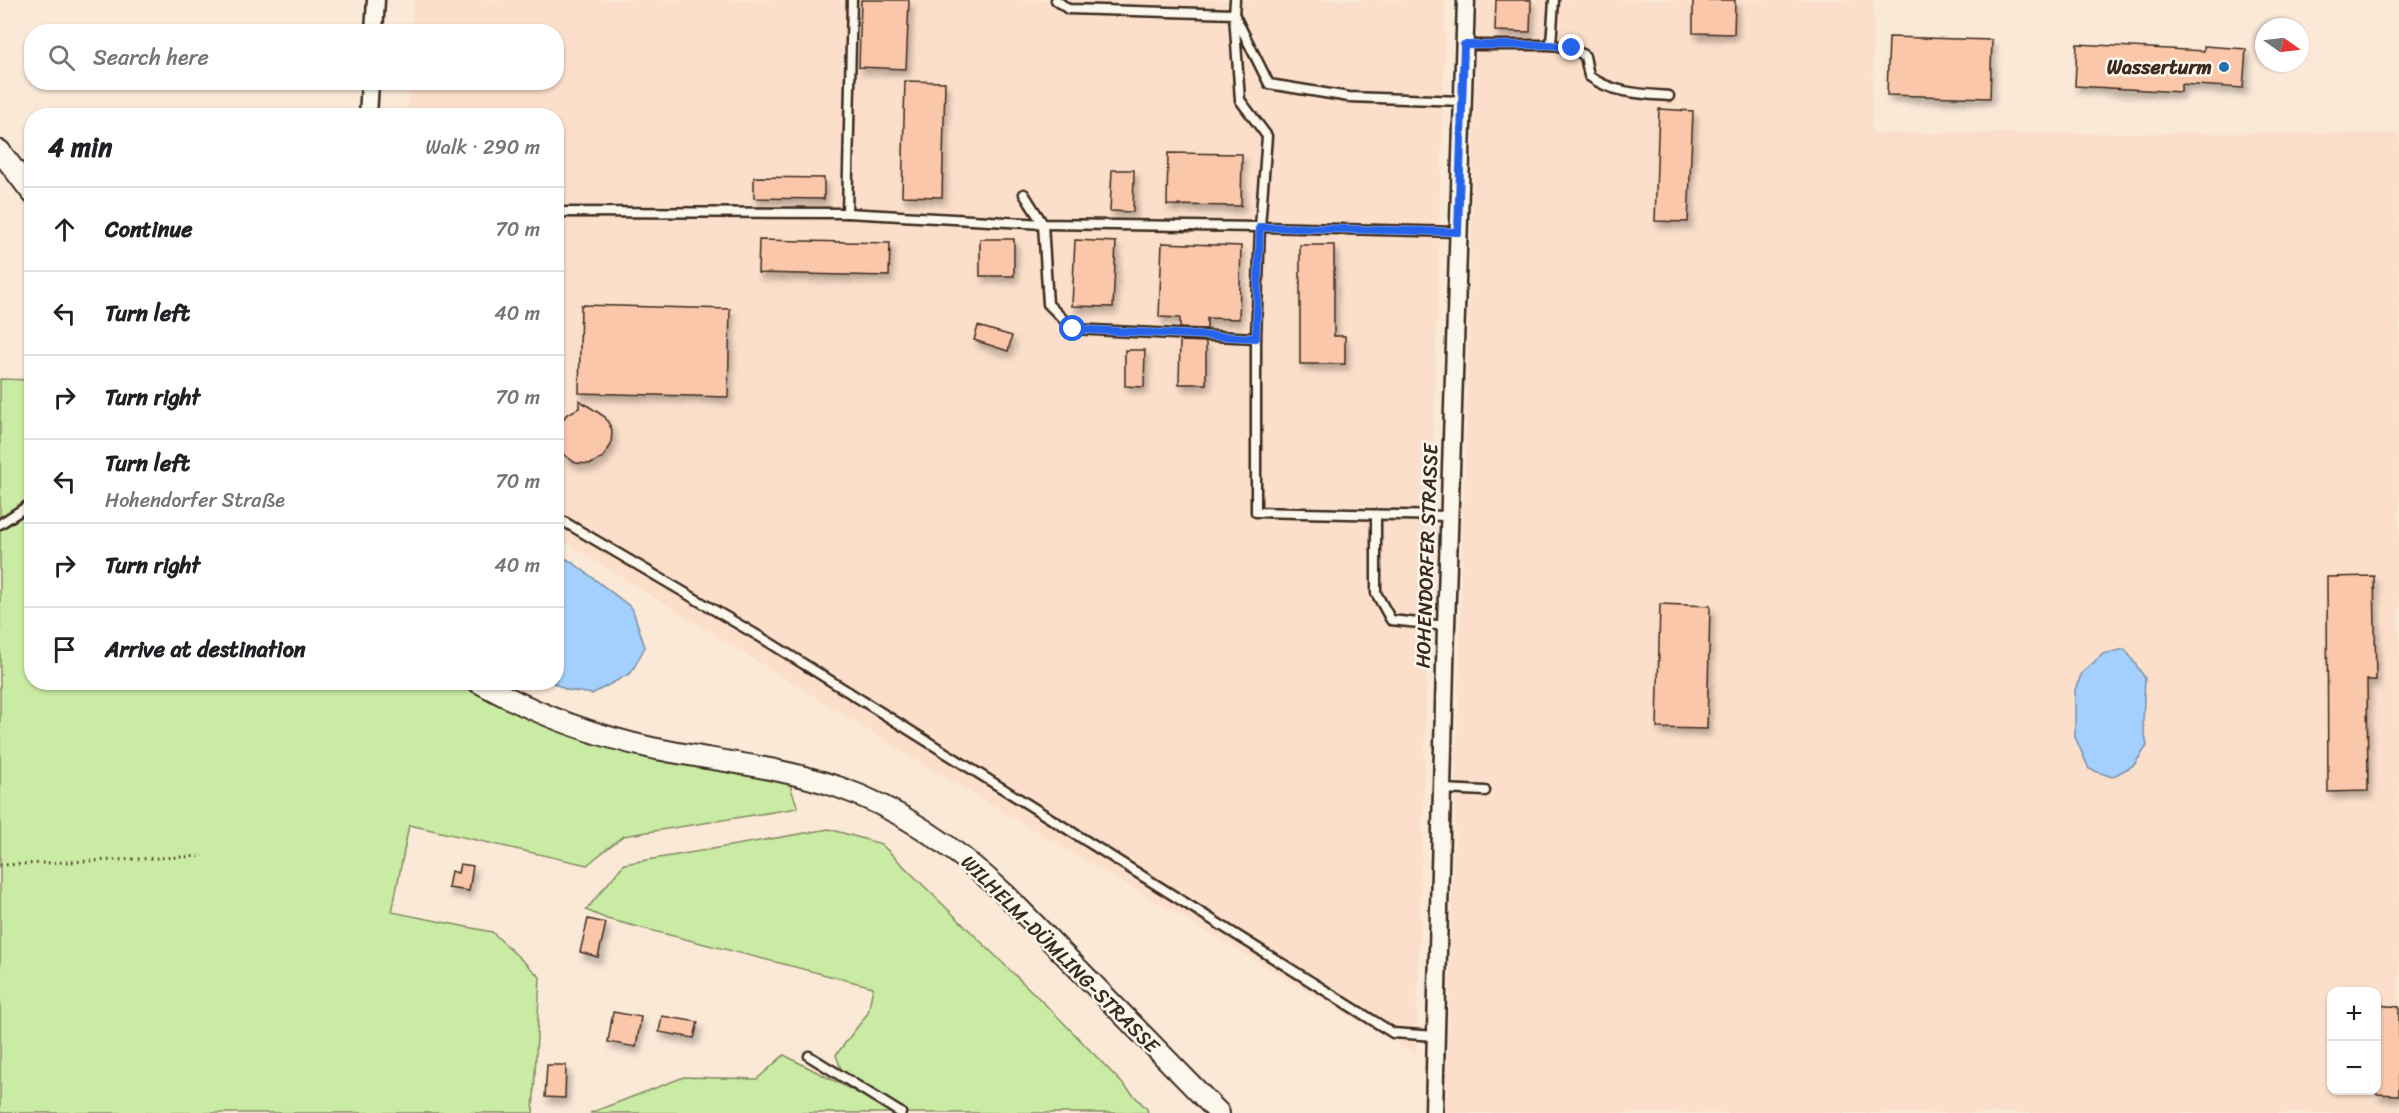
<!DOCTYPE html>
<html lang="en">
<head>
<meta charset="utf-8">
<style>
  :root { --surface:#fff; --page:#f2f2f2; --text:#202124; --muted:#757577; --line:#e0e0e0 }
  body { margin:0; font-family:Sriracha,sans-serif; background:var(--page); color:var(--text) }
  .controls { position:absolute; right:18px; bottom:18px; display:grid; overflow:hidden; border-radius:12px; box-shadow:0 2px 4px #0004 }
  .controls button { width:54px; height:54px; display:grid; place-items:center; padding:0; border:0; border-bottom:2px solid var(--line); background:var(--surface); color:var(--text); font:30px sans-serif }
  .compass { position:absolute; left:2255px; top:18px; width:54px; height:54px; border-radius:50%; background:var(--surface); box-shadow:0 2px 4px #0004; rotate:104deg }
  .stop { position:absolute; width:18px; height:18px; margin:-14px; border:4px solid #2563eb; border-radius:50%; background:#fff }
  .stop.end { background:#2563eb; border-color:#fff; box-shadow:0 2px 6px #0008 }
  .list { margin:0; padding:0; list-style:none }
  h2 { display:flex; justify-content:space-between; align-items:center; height:78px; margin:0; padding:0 24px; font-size:26px }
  h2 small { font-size:20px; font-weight:400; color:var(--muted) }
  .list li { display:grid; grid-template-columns:39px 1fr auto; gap:18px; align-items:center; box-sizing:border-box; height:84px; padding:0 24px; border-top:2px solid var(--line) }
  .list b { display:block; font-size:22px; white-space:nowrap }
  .list p { margin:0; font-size:20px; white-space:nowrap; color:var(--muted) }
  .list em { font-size:20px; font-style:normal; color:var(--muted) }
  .icon { flex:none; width:33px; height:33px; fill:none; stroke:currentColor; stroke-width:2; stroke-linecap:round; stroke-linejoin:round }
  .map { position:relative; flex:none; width:2399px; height:1113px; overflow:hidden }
  .search { position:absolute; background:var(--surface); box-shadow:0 2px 4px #0004; left:24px; top:24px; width:540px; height:66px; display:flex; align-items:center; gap:15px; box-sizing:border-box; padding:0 21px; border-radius:24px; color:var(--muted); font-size:22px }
  .panel { position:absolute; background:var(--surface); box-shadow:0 2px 4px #0004; left:24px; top:108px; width:540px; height:582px; border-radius:24px }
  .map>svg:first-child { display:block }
  .built { fill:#fbdfca; fill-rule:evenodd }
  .green { fill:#caeba4; stroke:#828a61; stroke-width:1.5 }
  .water { fill:#a3d0fe; stroke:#798ea4; stroke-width:1.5 }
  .building { fill:#fbc7ab; stroke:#3b2a1e; stroke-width:1.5; filter:url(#shadow) }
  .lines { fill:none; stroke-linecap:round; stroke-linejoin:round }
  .service-casing { stroke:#3b2a1e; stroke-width:13 }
  .minor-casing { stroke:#3b2a1e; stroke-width:21 }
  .tertiary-casing { stroke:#3b2a1e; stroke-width:24 }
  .path { stroke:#3b2a1e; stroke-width:3; stroke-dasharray:1.5 4.5; stroke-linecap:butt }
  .service { stroke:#fbf7ec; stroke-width:8 }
  .minor { stroke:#fbf7ec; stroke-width:16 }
  .tertiary { stroke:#fbf7ec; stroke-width:20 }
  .route { stroke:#2563eb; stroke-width:8 }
  .poi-dot { fill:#1f6fb2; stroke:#fbf7ec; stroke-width:2 }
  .labels { text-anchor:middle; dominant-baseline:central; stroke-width:5; stroke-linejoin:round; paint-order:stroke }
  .poi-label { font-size:20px; font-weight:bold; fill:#3b2a1e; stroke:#fbf7ec; text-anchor:end }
  .street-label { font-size:20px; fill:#3b2a1e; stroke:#fbf7ec }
</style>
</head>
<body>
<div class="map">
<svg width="2399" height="1113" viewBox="0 0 2399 1113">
  <defs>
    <filter id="shadow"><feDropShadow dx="3.5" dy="6" stdDeviation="3" flood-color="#0004"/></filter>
  </defs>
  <rect width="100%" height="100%" fill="#fbe9d8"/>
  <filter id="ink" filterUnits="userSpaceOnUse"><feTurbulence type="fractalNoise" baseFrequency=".0167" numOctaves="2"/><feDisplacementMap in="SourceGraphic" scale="12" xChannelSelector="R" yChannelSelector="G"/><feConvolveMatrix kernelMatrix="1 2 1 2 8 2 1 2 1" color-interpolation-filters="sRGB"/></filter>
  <g filter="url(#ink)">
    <g class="built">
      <polygon points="414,0 1446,0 1416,1055 932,770 557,537 556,116 407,116 409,83 556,82 556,32 412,31"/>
      <path d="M1478,0H1874L1872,133H2399V1113H1446ZM2332,992H2376V1090H2332Z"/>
    </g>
    <g class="green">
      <polygon points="0,379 31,380 32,682 457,683 609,745 792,776 791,789 798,808 623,836 587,865 409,825 392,912 492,932 540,977 533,1113 0,1113"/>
      <polygon points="829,829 881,844 1057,1016 1147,1109 1148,1113 906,1113 842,1072 836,1055 868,1013 873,987 607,919 586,910 624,864"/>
      <polygon points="784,1055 883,1106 892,1113 590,1113 684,1077 757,1079"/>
    </g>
    <g class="water">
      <polygon points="557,554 572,562 632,608 645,647 631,673 592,694 567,690 553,683 556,682"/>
      <polygon points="2125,649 2145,678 2143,723 2147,746 2134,765 2112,777 2089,769 2075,737 2075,690 2082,673 2103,654"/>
    </g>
    <g class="building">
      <polygon points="861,0 909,0 906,69 859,67"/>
      <polygon points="1496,0 1531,0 1530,32 1495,31"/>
      <polygon points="1693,0 1735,0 1734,34 1693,33"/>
      <polygon points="1889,37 1992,40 1990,98 1887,95"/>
      <polygon points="2077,44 2204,51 2204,46 2246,49 2243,88 2181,84 2181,92 2075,86"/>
      <polygon points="905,81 945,82 942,197 902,196"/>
      <polygon points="1659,109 1693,111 1688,222 1655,221"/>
      <polygon points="1168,153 1242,154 1241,206 1167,205"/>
      <polygon points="1112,170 1134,170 1133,212 1110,211"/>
      <polygon points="754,177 824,178 824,199 754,198"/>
      <rect x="980" y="239" width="34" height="37"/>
      <polygon points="759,240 890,243 889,276 758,273"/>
      <polygon points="1075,240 1116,242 1113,307 1072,306"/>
      <polygon points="1162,243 1241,246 1239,319 1207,318 1207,329 1180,328 1180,318 1159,317"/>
      <polygon points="1300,245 1334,245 1334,336 1345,336 1345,364 1300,364"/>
      <polygon points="581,305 730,309 728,397 579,393"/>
      <polygon points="978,326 1012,336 1008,351 974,340"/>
      <polygon points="1180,341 1206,342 1206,384 1179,384"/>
      <polygon points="1125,350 1145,350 1144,387 1125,386"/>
      <polygon points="579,400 605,417 612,430 611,445 603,457 591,464 576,463 564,455 557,442 558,428 566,415 579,408"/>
      <polygon points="2374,576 2376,680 2367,680 2368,791 2328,792 2327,577"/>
      <polygon points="1660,604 1710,606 1707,729 1657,728"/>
      <polygon points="460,864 473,866 469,891 448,888 451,871 458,873"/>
      <polygon points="588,919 606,923 598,957 580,952"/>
      <polygon points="2376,1005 2399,1007 2399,1095 2376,1094"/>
      <polygon points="613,1012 641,1017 636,1047 608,1042"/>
      <polygon points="662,1016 698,1022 694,1038 659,1032"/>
      <polygon points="547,1065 566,1065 565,1098 545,1097"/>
    </g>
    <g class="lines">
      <defs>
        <g id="service">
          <polyline points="1056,0 1068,9 1234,14 1235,0"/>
          <polyline points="1464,45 1551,45 1554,0"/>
          <path d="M1551,45L1572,48L1585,56L1589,76C1611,93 1642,94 1669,96"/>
          <polyline points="1024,194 1043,224 1048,304 1073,329 1256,338"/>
          <polyline points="556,212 847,213 852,0"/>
          <polyline points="847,213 1043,224 1260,227 1256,338 1256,512 1449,516"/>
          <polyline points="1458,232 1260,227 1267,136 1240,100 1234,14 1269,84 1349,97 1463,101"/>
          <polyline points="1376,515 1376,593 1391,620 1446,626"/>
          <polyline points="556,517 767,641 1393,1033 1436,1036"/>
          <polyline points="0,524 32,503"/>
          <polyline points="1442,789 1485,791"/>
          <polyline points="809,1056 901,1113"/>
        </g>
        <g id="minor">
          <polyline points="374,32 376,0"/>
          <polyline points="368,116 370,82"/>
          <polyline points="1434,1113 1446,626 1466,0"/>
        </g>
        <g id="tertiary">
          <polyline points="0,151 32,193"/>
          <path d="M478,682C532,712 592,735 652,748C714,761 778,766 838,787C902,809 956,848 1005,894L1219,1113"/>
        </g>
      </defs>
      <use href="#service" class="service-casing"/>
      <use href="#minor" class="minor-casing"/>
      <use href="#tertiary" class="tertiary-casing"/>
      <polyline class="path" points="0,865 204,856"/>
      <use href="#service" class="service"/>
      <use href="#minor" class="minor"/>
      <use href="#tertiary" class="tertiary"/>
    </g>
  </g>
  <g class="lines" filter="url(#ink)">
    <polyline class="route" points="1073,329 1256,338 1260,227 1458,232 1464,45 1551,45 1572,48"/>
  </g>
  <circle class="poi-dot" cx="2224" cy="67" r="6"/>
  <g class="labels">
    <g class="poi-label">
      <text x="2212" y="67">Wasserturm</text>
    </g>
    <g class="street-label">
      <text transform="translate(1427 556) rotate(-88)">HOHENDORFER STRASSE</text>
      <text transform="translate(1060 954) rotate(45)">WILHELM-DÜMLING-STRASSE</text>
    </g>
  </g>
</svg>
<div class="controls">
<button>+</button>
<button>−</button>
</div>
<svg class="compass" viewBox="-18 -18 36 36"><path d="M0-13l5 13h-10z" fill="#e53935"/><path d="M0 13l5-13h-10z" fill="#757577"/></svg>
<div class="stop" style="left:1073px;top:329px"></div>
<div class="stop end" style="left:1572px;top:48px"></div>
<div class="search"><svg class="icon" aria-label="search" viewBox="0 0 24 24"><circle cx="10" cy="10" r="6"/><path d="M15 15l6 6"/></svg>Search here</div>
<section class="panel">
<h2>4 min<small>Walk · 290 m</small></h2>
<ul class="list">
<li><svg class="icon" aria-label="ahead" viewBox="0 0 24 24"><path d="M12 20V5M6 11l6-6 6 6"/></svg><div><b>Continue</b></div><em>70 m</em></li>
<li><svg class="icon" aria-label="left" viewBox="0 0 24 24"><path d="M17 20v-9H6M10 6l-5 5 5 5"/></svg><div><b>Turn left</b></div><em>40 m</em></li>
<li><svg class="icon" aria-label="right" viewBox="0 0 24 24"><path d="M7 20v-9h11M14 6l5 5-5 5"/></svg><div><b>Turn right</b></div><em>70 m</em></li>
<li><svg class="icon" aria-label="left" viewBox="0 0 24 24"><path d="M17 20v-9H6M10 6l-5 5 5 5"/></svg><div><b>Turn left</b><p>Hohendorfer Straße</p></div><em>70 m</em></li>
<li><svg class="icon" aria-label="right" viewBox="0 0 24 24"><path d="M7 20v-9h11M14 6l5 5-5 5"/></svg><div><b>Turn right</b></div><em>40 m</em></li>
<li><svg class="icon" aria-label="arrive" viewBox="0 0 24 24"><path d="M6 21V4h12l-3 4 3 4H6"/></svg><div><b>Arrive at destination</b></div></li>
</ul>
</section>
</div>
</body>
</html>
